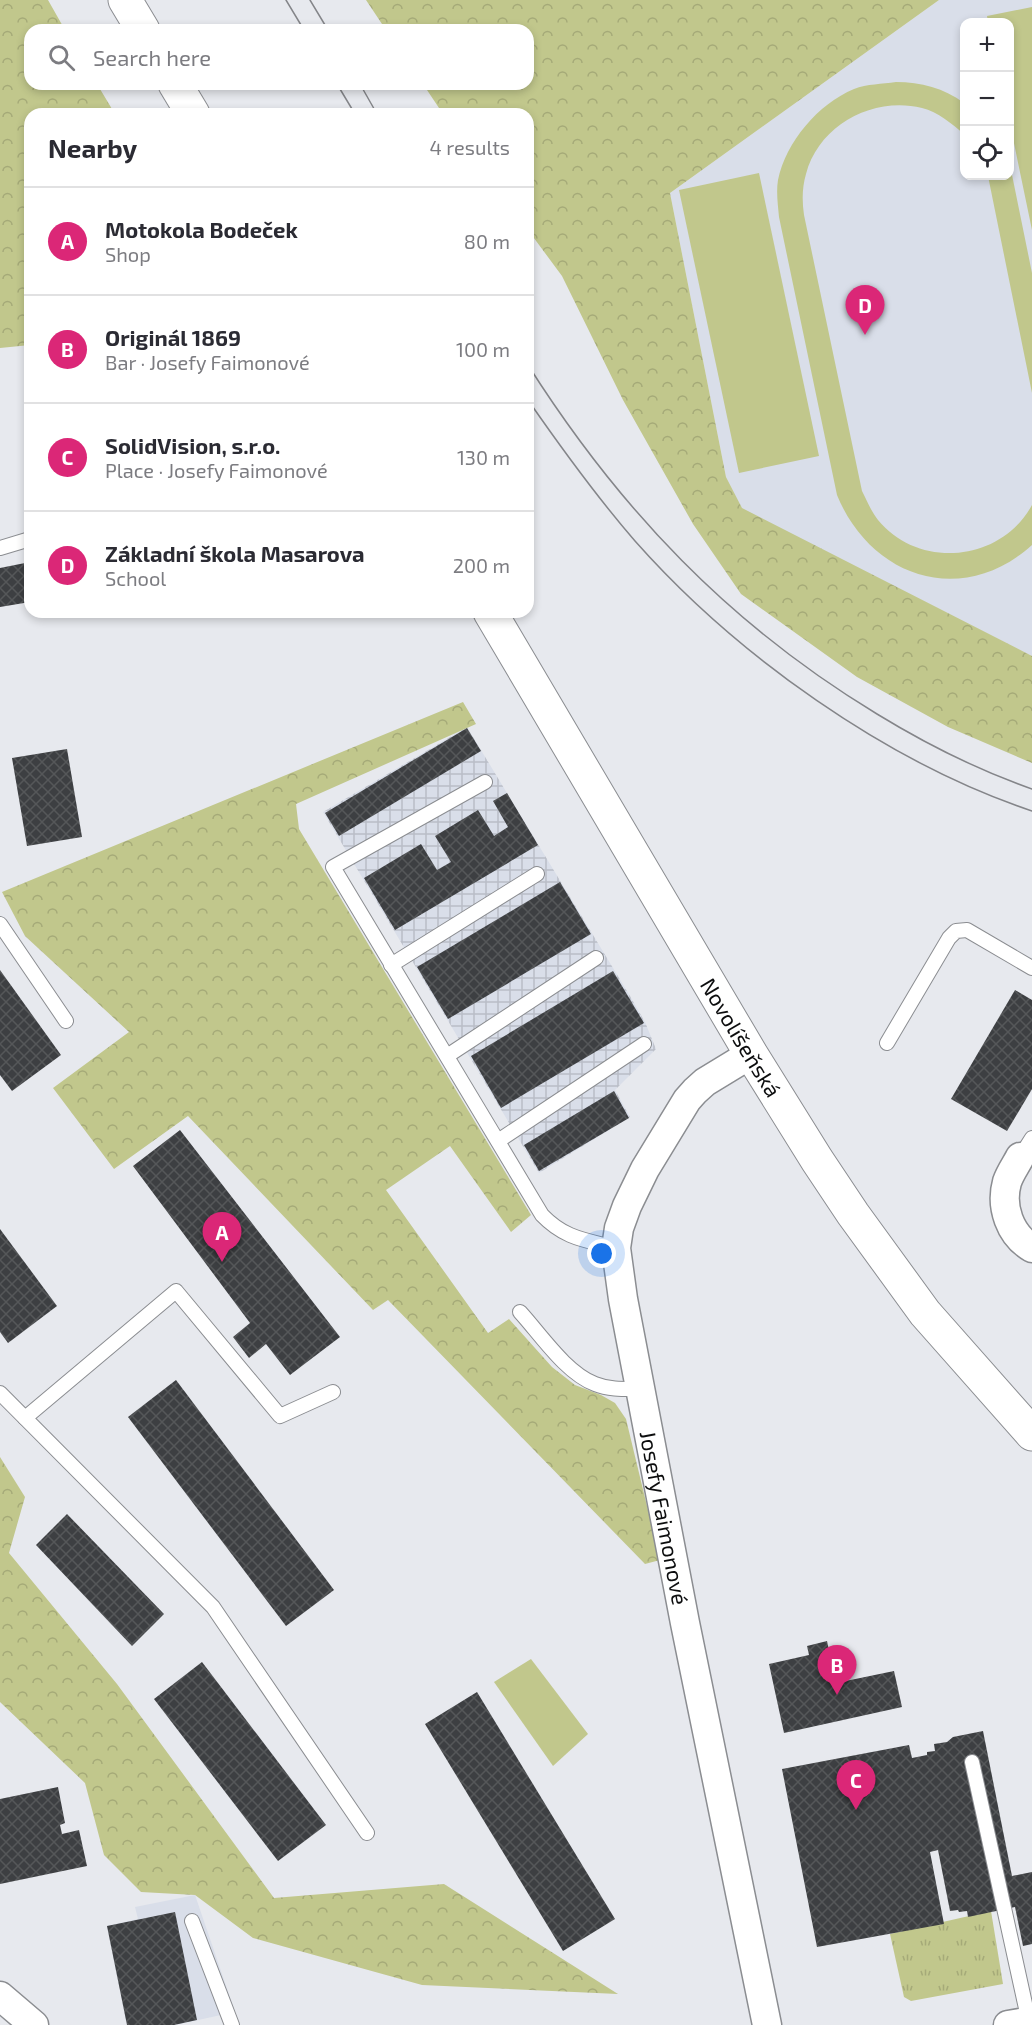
<!DOCTYPE html>
<html lang="en">
<head>
<meta charset="utf-8">
<style>
  :root { --surface:#fff; --page:#f7f7f7; --text:#2b2b33; --muted:#7c7c81; --line:#e1e1e2; --accent:#db2777 }
  body { margin:0; font-family:"Exo 2",sans-serif; background:var(--page); color:var(--text) }
  .controls { position:absolute; right:18px; top:18px; display:grid; overflow:hidden; border-radius:12px; box-shadow:0 3px 9px #0003 }
  .controls button { width:54px; height:54px; display:grid; place-items:center; padding:0; border:0; border-bottom:2px solid var(--line); background:var(--surface); color:var(--text); font:30px sans-serif }
  .you { position:absolute; left:602px; top:1254px; width:21px; height:21px; margin:-15px; border:4px solid #fff; border-radius:50%; background:#1a73e8; box-shadow:0 0 0 9px #1a73e833 }
  .badge { display:grid; place-items:center; width:39px; height:39px; border-radius:50%; background:var(--accent); color:#fff; font-size:20px; font-weight:700 }
  .pin { position:absolute; translate:-50% -50px; filter:drop-shadow(0 2px 3px #0008) }
  .pin::after { content:''; position:absolute; top:32px; width:21px; height:18px; background:inherit; clip-path:polygon(0 0,100% 0,50% 100%) }
  .list { margin:0; padding:0; list-style:none }
  h2 { display:flex; justify-content:space-between; align-items:center; height:78px; margin:0; padding:0 24px; font-size:26px }
  h2 small { font-size:20px; font-weight:400; color:var(--muted) }
  .list li { display:grid; grid-template-columns:39px 1fr auto; gap:18px; align-items:center; box-sizing:border-box; height:108px; padding:0 24px; border-top:2px solid var(--line) }
  .list b { display:block; font-size:22px; white-space:nowrap }
  .list p { margin:0; font-size:20px; white-space:nowrap; color:var(--muted) }
  .list em { font-size:20px; font-style:normal; color:var(--muted) }
  .icon { flex:none; width:33px; height:33px; fill:none; stroke:currentColor; stroke-width:2; stroke-linecap:round; stroke-linejoin:round }
  .map { position:relative; flex:none; width:1032px; height:2025px; overflow:hidden }
  .search { position:absolute; background:var(--surface); box-shadow:0 3px 9px #0003; left:24px; top:24px; width:510px; height:66px; display:flex; align-items:center; gap:15px; box-sizing:border-box; padding:0 21px; border-radius:18px; color:var(--muted); font-size:22px }
  .panel { position:absolute; background:var(--surface); box-shadow:0 3px 9px #0003; left:24px; top:108px; width:510px; height:510px; border-radius:18px }
  .map>svg:first-child { display:block }
  .built { fill:#d9dee9; fill-rule:evenodd }
  .industrial { fill:url(#industrial-grid) }
  .grass { fill:url(#grass-tufts) }
  .forest { fill:url(#forest-crowns) }
  .park { fill:#c1c78c }
  .building { fill:url(#building-cross-hatch) }
  .lines { fill:none; stroke-linecap:round; stroke-linejoin:round }
  .service-casing { stroke:#8b8d91; stroke-width:16 }
  .minor-casing { stroke:#8b8d91; stroke-width:31 }
  .tertiary-casing { stroke:#8b8d91; stroke-width:35 }
  .service { stroke:#fff; stroke-width:14 }
  .minor { stroke:#fff; stroke-width:28 }
  .tertiary { stroke:#fff; stroke-width:33 }
  .tram { stroke:#848589; stroke-width:1.5 }
  .labels { text-anchor:middle; dominant-baseline:central; stroke-width:6; stroke-linejoin:round; paint-order:stroke }
  .street-label { font-size:22px; fill:#0c0d0e; stroke:#f5f7fb }
</style>
</head>
<body>
<div class="map">
<svg width="1032" height="2025" viewBox="0 0 1032 2025">
  <defs>
    <pattern id="industrial-grid" width="8" height="8" patternUnits="userSpaceOnUse" patternTransform="scale(1.5)"><rect width="8" height="8" fill="#d9dee9"/><path d="M0 4h8M4 0v8" fill="none" stroke="#b9bdc7"/></pattern>
    <pattern id="grass-tufts" width="24" height="20" patternUnits="userSpaceOnUse" patternTransform="scale(1.5)"><rect width="24" height="20" fill="#c1c78c"/><path d="M3 7l-1-3M5 7V3M7 7l1-3M15 17l-1-3M17 17v-4M19 17l1-3" fill="none" stroke="#a5aa78"/></pattern>
    <pattern id="forest-crowns" width="20" height="18" patternUnits="userSpaceOnUse" patternTransform="scale(1.5)"><rect width="20" height="18" fill="#c1c78c"/><path d="M2 6a3 3 0 1 1 6 0M12 15a3 3 0 1 1 6 0" fill="none" stroke="#a5aa78"/></pattern>
    <pattern id="building-cross-hatch" width="8" height="8" patternUnits="userSpaceOnUse" patternTransform="scale(1.5)"><rect width="8" height="8" fill="#3d3f42"/><path d="M0 0l8 8M0 8l8-8" fill="none" stroke="#555759"/></pattern>
  </defs>
  <rect width="100%" height="100%" fill="#e7e9ee"/>
  <g class="built">
    <path d="M939,0H1032V656L742,509L726,477L670,193ZM964,22H1010V176H964Z"/>
    <polygon points="195,1895 235,2012 175,2025 127,2025 107,1926 138,1919 135,1907"/>
  </g>
  <polygon class="industrial" points="467,727 630,996 645,1022 656,1049 615,1090 630,1117 539,1173 323,812"/>
  <polygon class="grass" points="991,1911 1003,1984 911,2001 904,1997 890,1934"/>
  <g class="forest">
    <polygon points="0,0 48,0 65,30 30,30 30,84 97,84 115,114 30,114 30,345 0,348"/>
    <polygon points="366,0 939,0 670,193 726,477 742,508 1032,656 1032,763 948,727 857,677 741,594 693,524 623,400 562,276 528,230 528,114 443,114 423,84 528,84 528,30 386,30"/>
    <polygon points="463,702 476,724 296,804 299,829 531,1215 511,1232 450,1146 386,1190 488,1333 509,1319 552,1367 575,1385 601,1395 615,1403 626,1419 660,1560 645,1564 388,1300 373,1310 188,1116 114,1169 53,1088 129,1032 25,936 2,892"/>
    <polygon points="0,1457 25,1497 9,1553 117,1684 274,1898 444,1884 618,1994 422,1985 253,1938 195,1895 141,1892 104,1855 85,1783 0,1702"/>
  </g>
  <g class="park">
    <polygon points="1032,7 1032,230 1010,124 1010,22 988,22 987,16"/>
    <path d="M896,82C921,82 944,88 964,103V134C952,124 938,112 922,108C873,96 819,125 806,174C802,188 802,201 804,215L862,491C867,501 871,511 878,520C919,570 1001,562 1032,505V545C962,608 871,578 837,495L779,217C778,205 776,192 778,180C786,142 818,104 854,89C867,84 882,84 896,82Z"/>
    <polygon points="1010,165 1032,273 1032,393 988,176 1010,176"/>
    <polygon points="759,173 819,456 739,473 679,190"/>
    <polygon points="531,1659 588,1734 553,1766 494,1682"/>
  </g>
  <g class="building">
    <polygon points="30,562 30,602 0,607 0,568"/>
    <polygon points="467,728 481,751 339,836 325,813"/>
    <polygon points="67,749 82,837 27,846 12,758"/>
    <polygon points="507,793 538,845 395,930 364,878 421,844 437,870 451,862 435,836 478,810 494,836 508,827 493,801"/>
    <polygon points="560,882 591,934 448,1019 417,967"/>
    <polygon points="0,970 61,1055 12,1091 0,1075"/>
    <polygon points="613,971 644,1023 501,1108 471,1056"/>
    <polygon points="1015,990 1032,1000 1032,1089 1007,1131 951,1099"/>
    <polygon points="614,1091 629,1118 539,1171 524,1145"/>
    <polygon points="180,1130 340,1337 290,1375 266,1344 249,1358 233,1337 250,1323 133,1166"/>
    <polygon points="0,1229 57,1306 8,1343 0,1332"/>
    <polygon points="176,1380 334,1590 286,1626 128,1417"/>
    <polygon points="67,1514 164,1614 132,1646 36,1545"/>
    <polygon points="827,1641 836,1683 894,1671 902,1707 784,1733 769,1664 809,1655 807,1646"/>
    <polygon points="202,1662 326,1825 278,1861 154,1699"/>
    <polygon points="477,1692 615,1919 563,1951 425,1724"/>
    <polygon points="983,1731 1012,1876 1032,1872 1032,1944 1023,1946 1015,1907 968,1917 967,1911 959,1912 958,1910 950,1911 938,1850 930,1852 944,1924 817,1947 782,1769 909,1745 912,1758 927,1755 927,1752 935,1751 934,1744 947,1742 953,1737"/>
    <polygon points="58,1787 65,1823 60,1825 62,1834 79,1830 87,1866 0,1884 0,1799"/>
    <polygon points="175,1912 197,2020 174,2025 127,2025 107,1926"/>
  </g>
  <g class="lines">
    <defs>
      <g id="service">
        <polyline points="0,548 30,539"/>
        <path d="M485,782L333,867L542,1215C565,1239 586,1240 616,1248"/>
        <polyline points="0,924 66,1021"/>
        <polyline points="391,965 537,874"/>
        <polyline points="887,1043 949,938 956,931 967,930 1032,968"/>
        <polyline points="447,1056 596,958"/>
        <polyline points="498,1141 644,1044"/>
        <polyline points="1020,1157 1032,1138"/>
        <path d="M520,1312C541,1335 566,1373 595,1384C610,1390 625,1389 641,1389"/>
        <polyline points="0,1393 213,1607 367,1833"/>
        <polyline points="25,1418 176,1291 280,1416 333,1392"/>
        <polyline points="972,1762 1029,2022"/>
        <polyline points="192,1921 232,2025"/>
      </g>
      <g id="minor">
        <path id="s1" d="M751,1054L705,1082L695,1091L687,1100L645,1169L627,1206L619,1228L616,1248L623,1299L685,1623L767,2025"/>
        <path d="M1020,1157C1016,1165 1010,1173 1007,1182C1000,1207 1010,1235 1032,1248"/>
        <polyline points="0,1996 34,2025"/>
        <polyline points="1008,2025 1032,2021"/>
      </g>
      <g id="tertiary">
        <polyline points="125,0 143,30"/>
        <polyline points="175,84 193,114"/>
        <path id="s2" d="M490,612L751,1054L817,1160L853,1214L925,1313L1032,1434"/>
      </g>
    </defs>
    <use href="#service" class="service-casing"/>
    <use href="#minor" class="minor-casing"/>
    <use href="#tertiary" class="tertiary-casing"/>
    <use href="#service" class="service"/>
    <use href="#minor" class="minor"/>
    <use href="#tertiary" class="tertiary"/>
    <g class="tram">
      <polyline points="286,0 304,30"/>
      <polyline points="310,0 328,30"/>
      <polyline points="337,84 355,114"/>
      <polyline points="360,84 377,114"/>
      <path d="M528,365C620,510 730,625 877,714C926,744 978,770 1032,789"/>
      <path d="M528,400C562,449 596,496 635,541C736,655 886,762 1032,811"/>
    </g>
  </g>
  <g class="labels">
    <g class="street-label">
      <text stroke="none"><textPath href="#s2" startOffset="494">Novolíšeňská</textPath></text>
      <text stroke="none"><textPath href="#s1" startOffset="519">Josefy Faimonové</textPath></text>
    </g>
  </g>
</svg>
<div class="controls">
<button>+</button>
<button>−</button>
<button><svg class="icon" aria-label="locate" viewBox="0 0 24 24"><circle cx="12" cy="12" r="6"/><path d="M12 2v4M12 18v4M2 12h4M18 12h4"/></svg></button>
</div>
<div class="you"></div>
<div class="pin badge" style="left:222px;top:1262px">A</div>
<div class="pin badge" style="left:837px;top:1695px">B</div>
<div class="pin badge" style="left:856px;top:1810px">C</div>
<div class="pin badge" style="left:865px;top:335px">D</div>
<div class="search"><svg class="icon" aria-label="search" viewBox="0 0 24 24"><circle cx="10" cy="10" r="6"/><path d="M15 15l6 6"/></svg>Search here</div>
<section class="panel">
<h2>Nearby<small>4 results</small></h2>
<ul class="list">
<li><span class="badge">A</span><div><b>Motokola Bodeček</b><p>Shop</p></div><em>80 m</em></li>
<li><span class="badge">B</span><div><b>Originál 1869</b><p>Bar · Josefy Faimonové</p></div><em>100 m</em></li>
<li><span class="badge">C</span><div><b>SolidVision, s.r.o.</b><p>Place · Josefy Faimonové</p></div><em>130 m</em></li>
<li><span class="badge">D</span><div><b>Základní škola Masarova</b><p>School</p></div><em>200 m</em></li>
</ul>
</section>
</div>
</body>
</html>
